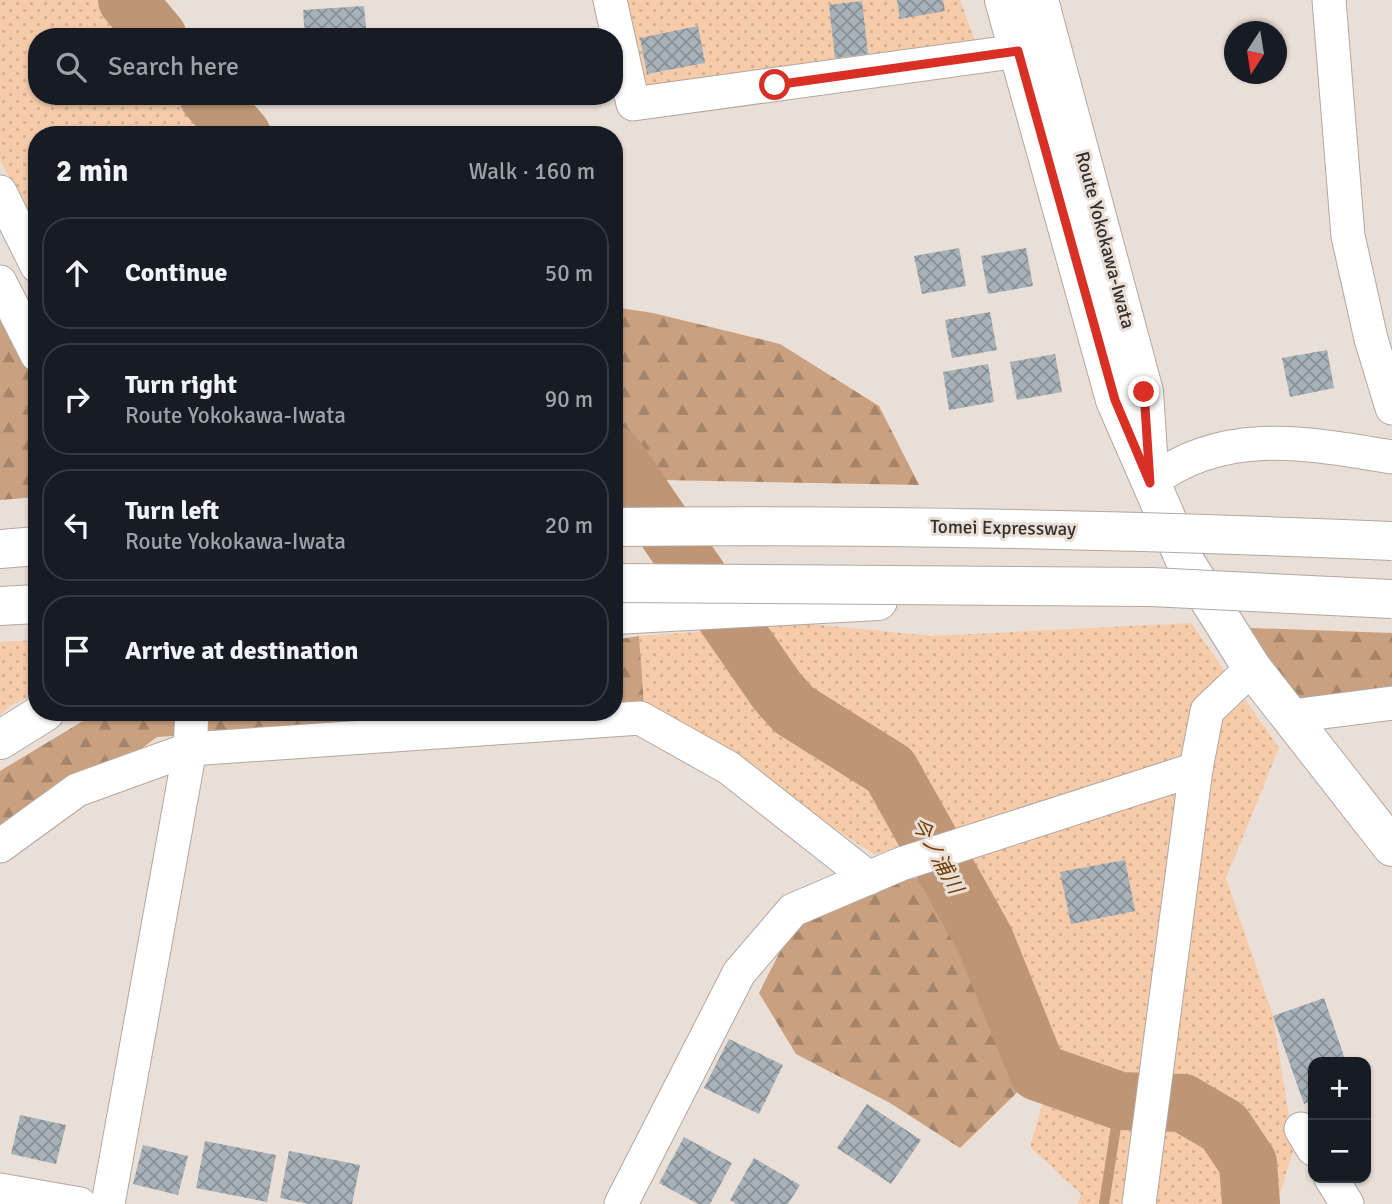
<!DOCTYPE html>
<html lang="en">
<head>
<meta charset="utf-8">
<style>
  :root { --surface:#171b24; --page:#242831; --text:#f1f3f6; --muted:#9ea1a6; --line:#363941 }
  body { margin:0; font-family:Signika,"Noto Sans JP",sans-serif; background:var(--page); color:var(--text) }
  .controls { position:absolute; right:21px; bottom:21px; display:grid; overflow:hidden; border-radius:14px; box-shadow:0 2px 5px #0004 }
  .controls button { width:63px; height:63px; display:grid; place-items:center; padding:0; border:0; border-bottom:2px solid var(--line); background:var(--surface); color:var(--text); font:35px sans-serif }
  .compass { position:absolute; left:1224px; top:21px; width:63px; height:63px; border-radius:50%; background:var(--surface); box-shadow:0 2px 5px #0004; rotate:192deg }
  .stop { position:absolute; width:21px; height:21px; margin:-16px; border:5px solid #d93025; border-radius:50%; background:#fff }
  .stop.end { background:#d93025; border-color:#fff; box-shadow:0 2px 7px #0008 }
  .list { margin:0; padding:0; list-style:none }
  h2 { display:flex; justify-content:space-between; align-items:center; height:91px; margin:0; padding:0 28px; font-size:30px }
  h2 small { font-size:23px; font-weight:400; color:var(--muted) }
  .list li { display:grid; grid-template-columns:46px 1fr auto; gap:21px; align-items:center; box-sizing:border-box; height:112px; margin:0 14px 14px; padding:0 14px; border:2px solid var(--line); border-radius:28px }
  .list b { display:block; font-size:26px; white-space:nowrap }
  .list p { margin:0; font-size:23px; white-space:nowrap; color:var(--muted) }
  .list em { font-size:23px; font-style:normal; color:var(--muted) }
  .icon { flex:none; width:38px; height:38px; fill:none; stroke:currentColor; stroke-width:2; stroke-linecap:round; stroke-linejoin:round }
  .map { position:relative; flex:none; width:1392px; height:1204px; overflow:hidden }
  .search { position:absolute; background:var(--surface); box-shadow:0 2px 5px #0004; left:28px; top:28px; width:595px; height:77px; display:flex; align-items:center; gap:18px; box-sizing:border-box; padding:0 24px; border-radius:28px; color:var(--muted); font-size:26px }
  .panel { position:absolute; background:var(--surface); box-shadow:0 2px 5px #0004; left:28px; top:126px; width:595px; height:595px; border-radius:28px }
  .map>svg:first-child { display:block }
  .green { fill:url(#green-dots) }
  .forest { fill:url(#forest-firs) }
  .lines { fill:none; stroke-linecap:round; stroke-linejoin:round }
  .stream { stroke:#be9575; stroke-width:10 }
  .river { stroke:#be9575; stroke-width:58 }
  .building { fill:url(#building-cross-hatch) }
  .minor-casing { stroke:#b2a8a0; stroke-width:35 }
  .major-casing { stroke:#b2a8a0; stroke-width:40 }
  .highway-casing { stroke:#b2a8a0; stroke-width:40 }
  .minor { stroke:#fff; stroke-width:33 }
  .major { stroke:#fff; stroke-width:38 }
  .highway { stroke:#fff; stroke-width:38 }
  .highway-bridge-casing { stroke:#b2a8a0; stroke-width:40; stroke-linecap:butt }
  .highway-bridge { stroke:#fff; stroke-width:38 }
  .route { stroke:#d93025; stroke-width:9 }
  .labels { text-anchor:middle; dominant-baseline:central; stroke-width:6; stroke-linejoin:round; paint-order:stroke }
  .street-label { font-size:19px; fill:#34302d; stroke:#eadfd7 }
  .water-label { font-size:21px; font-style:italic; fill:#733f03; stroke:#eadfd7 }
</style>
</head>
<body>
<div class="map">
<svg width="1392" height="1204" viewBox="0 0 1392 1204">
  <defs>
    <pattern id="green-dots" width="8" height="8" patternUnits="userSpaceOnUse" patternTransform="scale(1.75)"><rect width="8" height="8" fill="#f5cba9"/><path d="M2 2h.1M6 6h.1" fill="none" stroke="#d3af92" stroke-width="1.8" stroke-linecap="round"/></pattern>
    <pattern id="forest-firs" width="22" height="20" patternUnits="userSpaceOnUse" patternTransform="scale(1.75)"><rect width="22" height="20" fill="#caa180"/><path d="M5 1l3.5 6h-7zM16 11l3.5 6h-7z" fill="#a58469"/></pattern>
    <pattern id="building-cross-hatch" width="8" height="8" patternUnits="userSpaceOnUse" patternTransform="scale(1.75)"><rect width="8" height="8" fill="#a6b1b8"/><path d="M0 0l8 8M0 8l8-8" fill="none" stroke="#889096"/></pattern>
  </defs>
  <rect width="100%" height="100%" fill="#eadfd7"/>
  <g class="green">
    <polygon points="0,0 148,0 181,37 37,37 37,96 234,96 269,135 37,135 37,231 0,160"/>
    <polygon points="610,0 960,0 981,56 633,104"/>
    <polygon points="614,439 661,480 614,479"/>
    <polygon points="1191,623 1279,748 1226,878 1273,1016 1294,1148 1277,1204 1078,1204 1081,1194 1030,1147 1046,1091 949,877 926,836 875,855 644,705 639,636 810,624 932,636"/>
    <polygon points="37,640 37,694 11,705 0,715 0,642"/>
  </g>
  <g class="forest">
    <polygon points="0,298 37,356 37,497 0,500"/>
    <polygon points="614,307 653,313 780,344 879,406 919,485 661,480 614,437"/>
    <polygon points="1226,627 1392,633 1392,694 1292,716"/>
    <polygon points="639,636 644,705 614,707 614,640"/>
    <polygon points="107,712 537,712 157,737 0,854 0,771 93,715"/>
    <polygon points="949,877 1038,1072 960,1148 890,1103 796,1054 759,993 797,918 897,879"/>
  </g>
  <g class="lines">
    <polyline class="stream" points="1104,1204 1120,1101"/>
    <g class="river">
      <polyline points="127,0 158,37"/>
      <polyline points="208,96 242,135"/>
      <polyline points="614,455 777,691 794,710 890,770 985,940 1038,1072 1120,1101 1183,1103 1224,1127 1248,1163 1251,1204"/>
    </g>
  </g>
  <g class="building">
    <polygon points="897,0 943,0 945,11 900,19"/>
    <polygon points="862,1 868,54 835,58 829,5"/>
    <polygon points="364,6 367,37 305,37 303,10"/>
    <polygon points="698,26 705,63 647,74 640,38"/>
    <polygon points="959,248 966,286 922,294 914,256"/>
    <polygon points="1026,248 1033,286 988,294 981,256"/>
    <polygon points="990,312 997,350 952,358 945,320"/>
    <polygon points="1327,350 1334,388 1290,397 1282,358"/>
    <polygon points="1055,354 1062,392 1017,400 1010,362"/>
    <polygon points="988,364 994,402 949,410 943,372"/>
    <polygon points="1125,860 1135,911 1071,924 1060,872"/>
    <polygon points="1324,998 1346,1062 1313,1062 1313,1100 1304,1104 1273,1016"/>
    <polygon points="729,1039 783,1065 759,1114 704,1088"/>
    <polygon points="867,1104 921,1140 891,1184 837,1148"/>
    <polygon points="20,1115 66,1125 56,1164 11,1154"/>
    <polygon points="684,1137 732,1163 710,1204 698,1204 659,1183"/>
    <polygon points="205,1141 276,1155 267,1202 196,1188"/>
    <polygon points="143,1145 188,1156 178,1195 133,1184"/>
    <polygon points="289,1151 360,1165 352,1204 309,1204 280,1198"/>
    <polygon points="754,1158 800,1185 788,1204 736,1204 730,1200"/>
  </g>
  <g class="lines">
    <defs>
      <g id="minor">
        <polyline points="610,0 633,104 1018,51"/>
        <polyline points="1329,0 1348,236 1371,339 1392,408"/>
        <polyline points="0,192 37,266"/>
        <polyline points="0,282 37,355"/>
        <path d="M1150,483C1222,426 1308,443 1392,457"/>
        <polyline points="1292,716 1392,703"/>
        <polyline points="0,846 77,790 190,749 640,718 729,768 869,878"/>
        <polyline points="1301,1129 1313,1149"/>
        <polyline points="1331,1178 1347,1204"/>
        <polyline points="0,1190 80,1204"/>
        <polyline points="108,1204 190,749 192,712"/>
        <polyline points="621,1204 739,973 793,910 901,864 1196,769"/>
        <polyline points="1139,1204 1196,769 1207,711 1252,668"/>
      </g>
      <g id="major">
        <polyline points="1004,0 1115,400 1186,563 1252,668 1392,847"/>
        <polyline points="1039,0 1144,392 1148,453"/>
      </g>
      <g id="highway">
        <polyline points="0,549 37,546"/>
        <polyline points="0,606 37,604"/>
        <polyline points="614,615 878,601"/>
        <polyline points="0,740 45,712"/>
      </g>
    </defs>
    <use href="#minor" class="minor-casing"/>
    <use href="#major" class="major-casing"/>
    <use href="#highway" class="highway-casing"/>
    <use href="#minor" class="minor"/>
    <use href="#major" class="major"/>
    <use href="#highway" class="highway"/>
    <defs>
      <g id="highway-bridge">
        <path d="M614,527C874,524 1133,530 1392,541"/>
        <polyline points="614,583 1151,587 1392,599"/>
      </g>
    </defs>
    <use href="#highway-bridge" class="highway-bridge-casing"/>
    <use href="#highway-bridge" class="highway-bridge"/>
  </g>
  <g class="lines">
    <polyline class="route" points="775,85 1018,51 1115,400 1150,483 1144,392"/>
  </g>
  <g class="labels">
    <g class="street-label">
      <text transform="translate(1105 240) rotate(75)">Route Yokokawa-Iwata</text>
      <text transform="translate(1003 528) rotate(1)">Tomei Expressway</text>
    </g>
    <g class="water-label">
      <text transform="translate(937 855) rotate(61)">今ノ浦川</text>
    </g>
  </g>
</svg>
<div class="controls">
<button>+</button>
<button>−</button>
</div>
<svg class="compass" viewBox="-18 -18 36 36"><path d="M0-13l5 13h-10z" fill="#e53935"/><path d="M0 13l5-13h-10z" fill="#9ea1a6"/></svg>
<div class="stop" style="left:775px;top:85px"></div>
<div class="stop end" style="left:1144px;top:392px"></div>
<div class="search"><svg class="icon" aria-label="search" viewBox="0 0 24 24"><circle cx="10" cy="10" r="6"/><path d="M15 15l6 6"/></svg>Search here</div>
<section class="panel">
<h2>2 min<small>Walk · 160 m</small></h2>
<ul class="list">
<li><svg class="icon" aria-label="ahead" viewBox="0 0 24 24"><path d="M12 20V5M6 11l6-6 6 6"/></svg><div><b>Continue</b></div><em>50 m</em></li>
<li><svg class="icon" aria-label="right" viewBox="0 0 24 24"><path d="M7 20v-9h11M14 6l5 5-5 5"/></svg><div><b>Turn right</b><p>Route Yokokawa-Iwata</p></div><em>90 m</em></li>
<li><svg class="icon" aria-label="left" viewBox="0 0 24 24"><path d="M17 20v-9H6M10 6l-5 5 5 5"/></svg><div><b>Turn left</b><p>Route Yokokawa-Iwata</p></div><em>20 m</em></li>
<li><svg class="icon" aria-label="arrive" viewBox="0 0 24 24"><path d="M6 21V4h12l-3 4 3 4H6"/></svg><div><b>Arrive at destination</b></div></li>
</ul>
</section>
</div>
</body>
</html>
